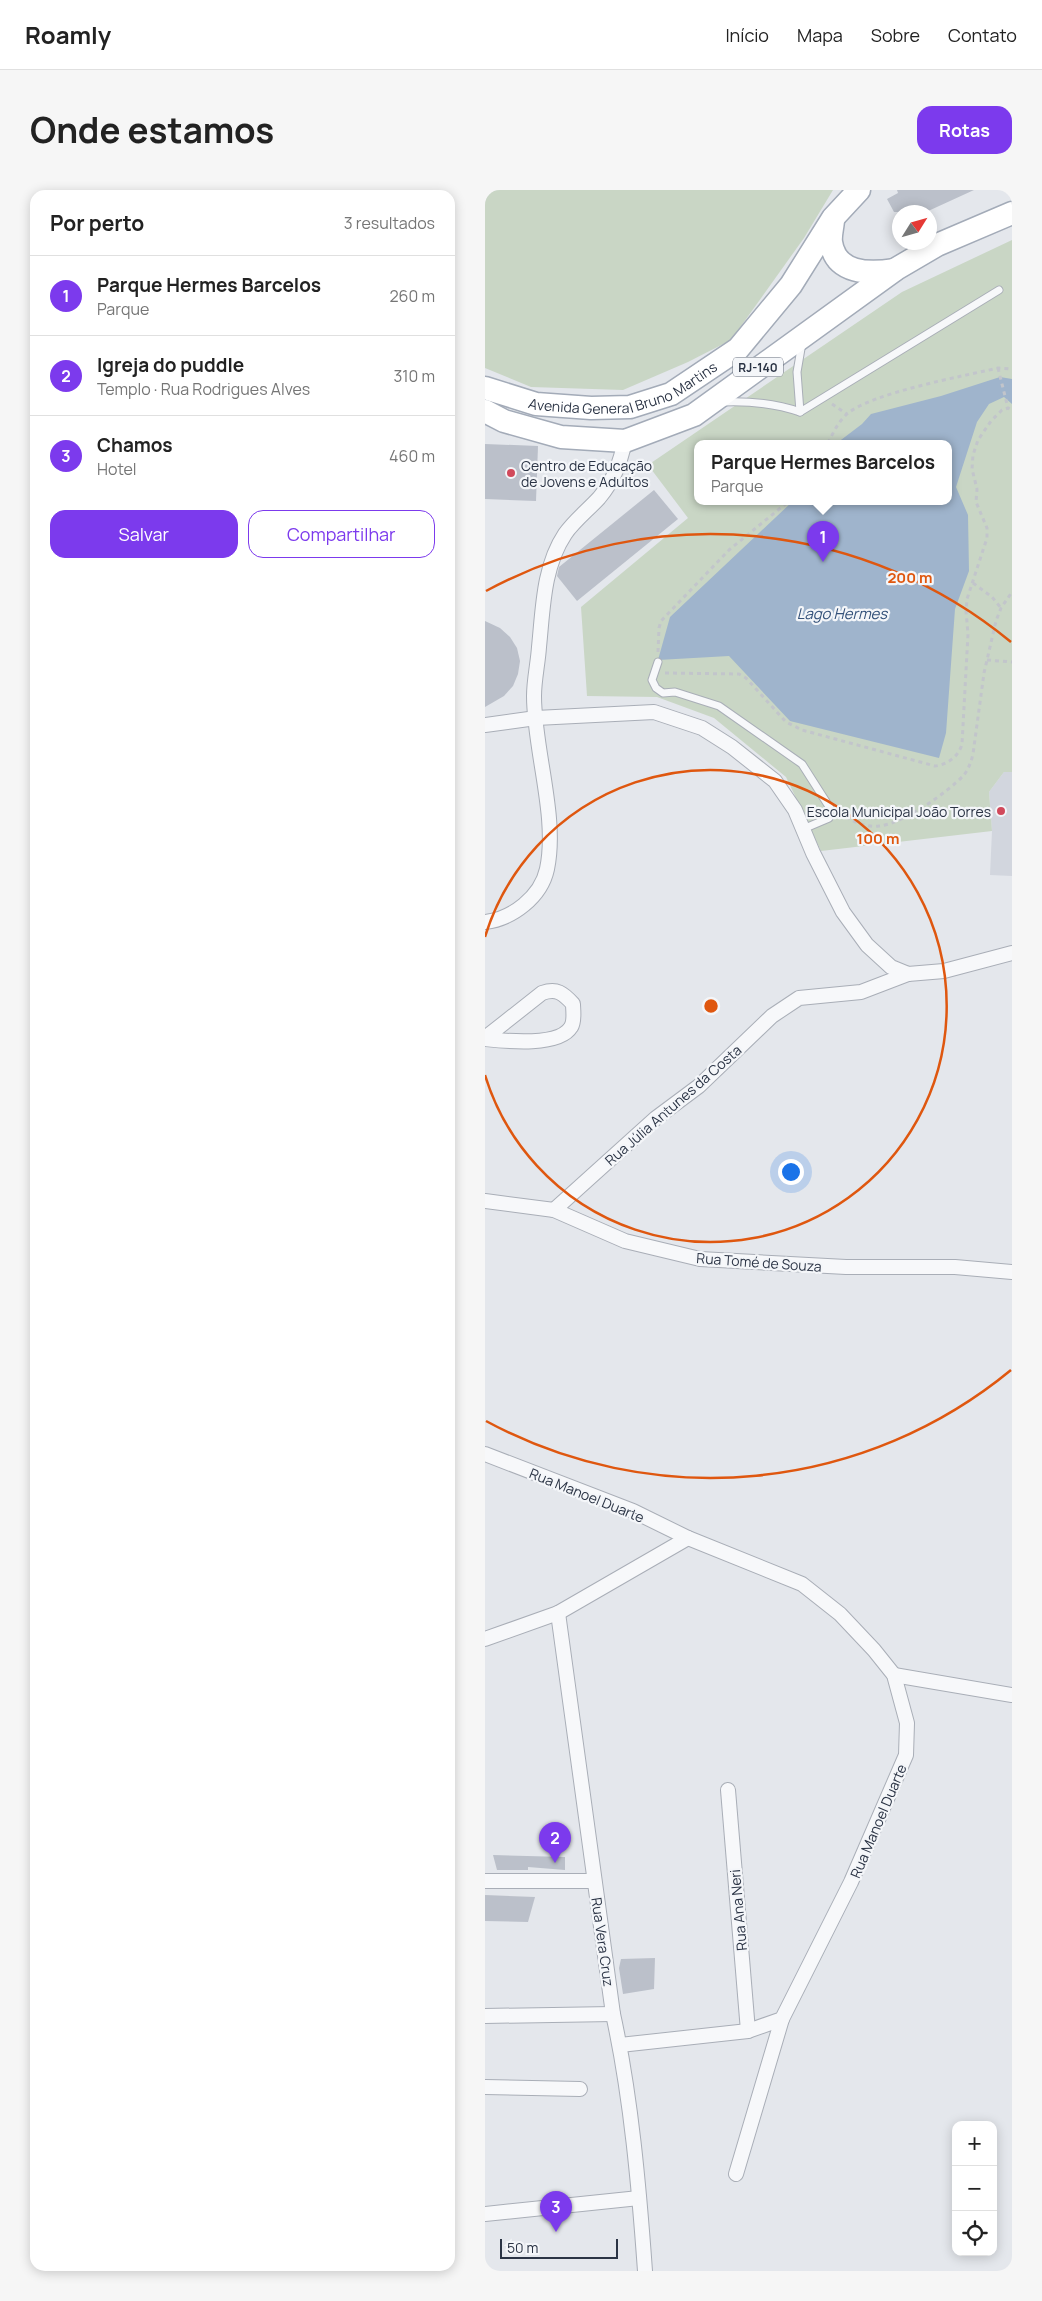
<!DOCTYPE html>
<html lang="pt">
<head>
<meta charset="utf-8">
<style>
  :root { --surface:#fff; --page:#f6f6f6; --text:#222; --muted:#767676; --line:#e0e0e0; --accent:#7c3aed }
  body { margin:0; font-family:Manrope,sans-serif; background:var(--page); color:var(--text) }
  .controls { position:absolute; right:15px; bottom:15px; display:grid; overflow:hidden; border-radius:10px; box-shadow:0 2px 12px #0003 }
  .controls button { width:45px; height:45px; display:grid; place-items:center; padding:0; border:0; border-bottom:1px solid var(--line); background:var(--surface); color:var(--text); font:25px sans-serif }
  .compass { position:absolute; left:407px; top:15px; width:45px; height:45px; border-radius:50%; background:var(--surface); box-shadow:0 2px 12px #0003; rotate:53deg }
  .scale { position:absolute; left:15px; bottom:12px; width:118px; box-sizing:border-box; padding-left:5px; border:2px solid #2b3445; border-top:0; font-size:14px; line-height:18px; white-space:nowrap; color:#2b3445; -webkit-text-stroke:4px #f4f6f9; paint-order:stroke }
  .you { position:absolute; left:305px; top:981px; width:18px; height:18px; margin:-12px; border:4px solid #fff; border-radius:50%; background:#1a73e8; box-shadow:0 0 0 8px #1a73e833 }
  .badge { display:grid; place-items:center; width:32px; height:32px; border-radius:50%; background:var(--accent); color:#fff; font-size:16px; font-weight:700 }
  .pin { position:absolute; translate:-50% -41px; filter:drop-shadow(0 1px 2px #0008) }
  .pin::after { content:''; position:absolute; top:26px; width:18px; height:15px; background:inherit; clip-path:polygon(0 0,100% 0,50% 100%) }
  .popup { position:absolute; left:209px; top:250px; width:258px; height:65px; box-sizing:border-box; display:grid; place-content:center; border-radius:10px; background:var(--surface); filter:drop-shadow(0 1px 4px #0005); font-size:16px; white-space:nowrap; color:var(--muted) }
  .popup b { font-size:19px; color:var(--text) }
  .popup::after { content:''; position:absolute; left:50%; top:100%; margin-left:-10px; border:10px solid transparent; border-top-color:var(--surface) }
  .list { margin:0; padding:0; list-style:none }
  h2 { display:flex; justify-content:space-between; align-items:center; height:65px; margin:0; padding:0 20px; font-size:21px }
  h2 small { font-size:16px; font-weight:400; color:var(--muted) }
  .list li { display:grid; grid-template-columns:32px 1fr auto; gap:15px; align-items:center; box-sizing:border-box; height:80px; padding:0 20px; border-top:1px solid var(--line) }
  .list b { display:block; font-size:19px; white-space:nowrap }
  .list p { margin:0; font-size:16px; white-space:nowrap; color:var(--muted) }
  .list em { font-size:16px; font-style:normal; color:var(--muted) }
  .actions { display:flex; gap:10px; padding:15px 20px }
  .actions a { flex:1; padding:11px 0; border:1px solid var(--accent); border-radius:15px; text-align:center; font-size:18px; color:var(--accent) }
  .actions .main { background:var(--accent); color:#fff }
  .icon { flex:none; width:28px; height:28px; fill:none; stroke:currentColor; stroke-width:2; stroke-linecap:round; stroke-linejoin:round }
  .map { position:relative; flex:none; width:527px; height:2081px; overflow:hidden; border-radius:15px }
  header { display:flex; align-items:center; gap:30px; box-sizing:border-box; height:70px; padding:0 25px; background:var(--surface); border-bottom:1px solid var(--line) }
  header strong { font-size:24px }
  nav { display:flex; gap:28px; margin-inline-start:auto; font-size:18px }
  .intro { display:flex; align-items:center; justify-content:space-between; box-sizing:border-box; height:120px; padding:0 30px }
  h1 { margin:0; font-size:35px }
  .button { padding:12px 22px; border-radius:15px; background:var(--accent); color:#fff; font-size:18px; font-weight:700 }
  main { display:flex; gap:30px; padding:0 30px }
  aside { flex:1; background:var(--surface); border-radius:15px; box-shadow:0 2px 12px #0003 }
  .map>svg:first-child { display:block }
  .built { fill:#d2d6de }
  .green { fill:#c9d6c5; fill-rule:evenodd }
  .water { fill:#9fb4cc }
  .building { fill:#bbc0ca }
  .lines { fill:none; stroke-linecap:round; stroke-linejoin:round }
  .service-casing { stroke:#a9aeb7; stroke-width:9 }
  .minor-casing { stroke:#a9aeb7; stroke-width:16 }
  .primary-casing { stroke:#a3abb8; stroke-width:25 }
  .path { stroke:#c2c5cb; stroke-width:3; stroke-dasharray:4 4; stroke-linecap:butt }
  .service { stroke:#f7f8fa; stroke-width:7 }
  .minor { stroke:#f7f8fa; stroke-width:14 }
  .primary { stroke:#fff; stroke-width:22 }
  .ring { fill:none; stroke:#df570f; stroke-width:2.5 }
  .poi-dot { fill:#d1495b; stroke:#f4f6f9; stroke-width:2 }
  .labels { text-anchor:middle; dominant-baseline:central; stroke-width:4.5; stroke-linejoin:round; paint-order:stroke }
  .shield { fill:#f4f6f9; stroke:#676e7b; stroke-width:1 }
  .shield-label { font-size:12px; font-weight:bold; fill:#2b3445 }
  .street-label { font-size:14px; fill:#2b3445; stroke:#f4f6f9 }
  .poi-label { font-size:14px; fill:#2b3445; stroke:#f4f6f9; text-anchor:start }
  .water-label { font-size:15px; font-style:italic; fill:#34527a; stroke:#f4f6f9 }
  .centre { fill:#df570f; stroke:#f4f6f9; stroke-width:2.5 }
  .ring-label { font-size:15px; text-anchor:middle; font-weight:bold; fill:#df570f; stroke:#f4f6f9; stroke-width:4.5; stroke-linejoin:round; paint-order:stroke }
</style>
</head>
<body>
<header>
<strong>Roamly</strong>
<nav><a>Início</a><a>Mapa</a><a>Sobre</a><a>Contato</a></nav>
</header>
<div class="intro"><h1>Onde estamos</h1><a class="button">Rotas</a></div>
<main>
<aside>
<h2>Por perto<small>3 resultados</small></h2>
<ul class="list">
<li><span class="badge">1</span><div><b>Parque Hermes Barcelos</b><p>Parque</p></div><em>260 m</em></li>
<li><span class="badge">2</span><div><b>Igreja do puddle</b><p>Templo · Rua Rodrigues Alves</p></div><em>310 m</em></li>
<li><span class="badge">3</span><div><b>Chamos</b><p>Hotel</p></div><em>460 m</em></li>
</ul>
<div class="actions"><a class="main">Salvar</a><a>Compartilhar</a></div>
</aside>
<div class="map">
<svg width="527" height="2081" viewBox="0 0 527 2081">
  <rect width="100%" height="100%" fill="#e4e7ec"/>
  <polygon class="built" points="519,582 527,582 527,686 505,685 507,641 504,602"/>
  <g class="green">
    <polygon points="0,0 348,0 319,48 246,150 203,172 138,200 46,197 0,178"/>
    <path d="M527,50V582H519L504,602L507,641L336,661L301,587L229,528L172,507L102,506L96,417L203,328L163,275L417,102ZM213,253H463V311H213Z"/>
  </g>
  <polygon class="water" points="515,187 527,189 527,214 519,207 504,214 492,232 471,297 483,325 484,381 470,419 461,543 454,568 305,531 244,466 173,470 185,427 308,311 463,311 463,253 352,253 377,234 386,224 456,206"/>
  <g class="building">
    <polygon points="412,0 489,0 441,22 409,22 402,9 413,3"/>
    <polygon points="0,254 53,256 51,311 0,309"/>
    <polygon points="169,300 193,329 92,411 72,386 74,377"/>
    <polygon points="0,431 15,438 25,447 32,458 35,471 33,484 28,496 19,506 0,517"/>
    <polygon points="8,1665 80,1667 80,1680 43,1677 43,1680 12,1680"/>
    <polygon points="0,1705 50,1707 43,1732 0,1731"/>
    <polygon points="170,1768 169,1799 138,1804 134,1778 136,1769"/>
  </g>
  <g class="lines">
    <defs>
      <g id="service">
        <path d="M238,212C265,211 290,213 315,222L514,100"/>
        <polyline points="315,222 312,182 317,153"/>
        <polyline points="173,472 167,490 171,498 178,503 190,502 234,516 317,574 345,618 344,628 318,639"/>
      </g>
      <g id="minor">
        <polyline points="0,535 51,528 169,522 217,538 247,557 290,591 310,620 328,663 358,722 382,755 406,777 423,784 459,781 527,763"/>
        <path d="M0,732C27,729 56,707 62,679C73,627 49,560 49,506C49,490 53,473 54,457C58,419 58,377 80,344C89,331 103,320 114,308C129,290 135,273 140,251"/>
        <path d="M0,848L57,803C72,798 78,803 88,814C88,820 90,831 86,837C74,857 20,851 0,849"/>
        <polyline points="0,1011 69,1020 140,1051 215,1069 361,1077 470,1077 527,1082"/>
        <polyline points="69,1020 171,928 214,896 287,826 314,808 376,802 423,784"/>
        <polyline points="0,1264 148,1321 203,1348 317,1394 355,1424 389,1460 409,1485 422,1533 421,1565 366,1692 297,1829 263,1841 135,1855"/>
        <path d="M73,1423L128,1824C146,1906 154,1997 160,2081"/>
        <polyline points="0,1449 73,1423 203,1348"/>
        <polyline points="409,1485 527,1505"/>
        <polyline points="243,1600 263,1841"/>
        <polyline points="0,1691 109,1691"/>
        <polyline points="0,1826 128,1824"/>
        <polyline points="0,1897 95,1899"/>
        <polyline points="251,1984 297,1829"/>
        <polyline points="0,2024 154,2008"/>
      </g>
      <g id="primary">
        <path d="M348,29C348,36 345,45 346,52C350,84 384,84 409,80"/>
        <path id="s1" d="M0,198L51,214L106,218L145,217L186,204L253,159L306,95L348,28L374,0"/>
        <polyline points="0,221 19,231 76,247 140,251 209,225 411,79 452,55 527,23"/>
      </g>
    </defs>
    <use href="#service" class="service-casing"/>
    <use href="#minor" class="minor-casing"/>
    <use href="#primary" class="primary-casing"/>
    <g class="path">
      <polyline points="513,178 523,218"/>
      <polyline points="347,214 362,224"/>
      <path d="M343,253C348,243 353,232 362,224C386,203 479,186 513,178L527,179"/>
      <polyline points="488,393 507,407 516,418"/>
      <polyline points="173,462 174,438 176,431 244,360 304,311"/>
      <polyline points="502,470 527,472"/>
      <path d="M180,483L254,484L261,488L301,532L317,540L450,576C462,575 474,566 477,554L483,444L481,421L482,409L502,348V338L491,312L492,299L487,279L488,265L493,250L506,231L517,220L523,218L527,220"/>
      <path d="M354,623C366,630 379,638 394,636C418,634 463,602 479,585C484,578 486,572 488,564L499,483L511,431L516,418L527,402"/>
    </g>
    <use href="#service" class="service"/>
    <use href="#minor" class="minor"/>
    <use href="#primary" class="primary"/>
  </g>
  <g class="ring">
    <path d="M0 747A236 236 0 1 1 0 885"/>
    <path d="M526 1180A472 472 0 0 1 1 1231M1 401A472 472 0 0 1 526 452"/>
  </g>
  <g class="poi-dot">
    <circle cx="26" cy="283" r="5"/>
    <circle cx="516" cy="621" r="5"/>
  </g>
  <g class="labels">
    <rect class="shield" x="248" y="167.5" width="50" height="19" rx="4"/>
    <g class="shield-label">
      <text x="273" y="177">RJ-140</text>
    </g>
    <g class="street-label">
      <text stroke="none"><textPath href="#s1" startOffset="145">Avenida General Bruno Martins</textPath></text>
      <text transform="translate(188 915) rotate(-41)">Rua Júlia Antunes da Costa</text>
      <text transform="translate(274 1072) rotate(4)">Rua Tomé de Souza</text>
      <text transform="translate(102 1305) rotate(22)">Rua Manoel Duarte</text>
      <text transform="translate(393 1631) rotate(-67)">Rua Manoel Duarte</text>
      <text transform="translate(253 1720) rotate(-95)">Rua Ana Neri</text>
      <text transform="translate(118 1752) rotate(82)">Rua Vera Cruz</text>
    </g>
    <g class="poi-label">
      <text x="36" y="275">Centro de Educação<tspan x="36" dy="16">de Jovens e Adultos</tspan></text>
      <text x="506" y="621" text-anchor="end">Escola Municipal João Torres</text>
    </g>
    <g class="water-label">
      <text x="357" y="423">Lago Hermes</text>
    </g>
  </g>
  <circle cx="226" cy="816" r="8" class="centre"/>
  <g class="ring-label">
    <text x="425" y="393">200 m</text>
    <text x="393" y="654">100 m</text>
  </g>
</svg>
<div class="controls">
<button>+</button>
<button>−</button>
<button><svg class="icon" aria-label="locate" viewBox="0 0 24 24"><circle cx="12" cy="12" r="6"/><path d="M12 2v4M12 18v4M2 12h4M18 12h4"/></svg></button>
</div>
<svg class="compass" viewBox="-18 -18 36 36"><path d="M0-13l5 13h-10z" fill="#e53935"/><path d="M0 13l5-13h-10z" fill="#767676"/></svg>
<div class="scale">50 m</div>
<div class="you"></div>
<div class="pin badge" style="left:338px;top:372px">1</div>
<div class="popup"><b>Parque Hermes Barcelos</b>Parque</div>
<div class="pin badge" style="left:70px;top:1673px">2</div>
<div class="pin badge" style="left:71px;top:2042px">3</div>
</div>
</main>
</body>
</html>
